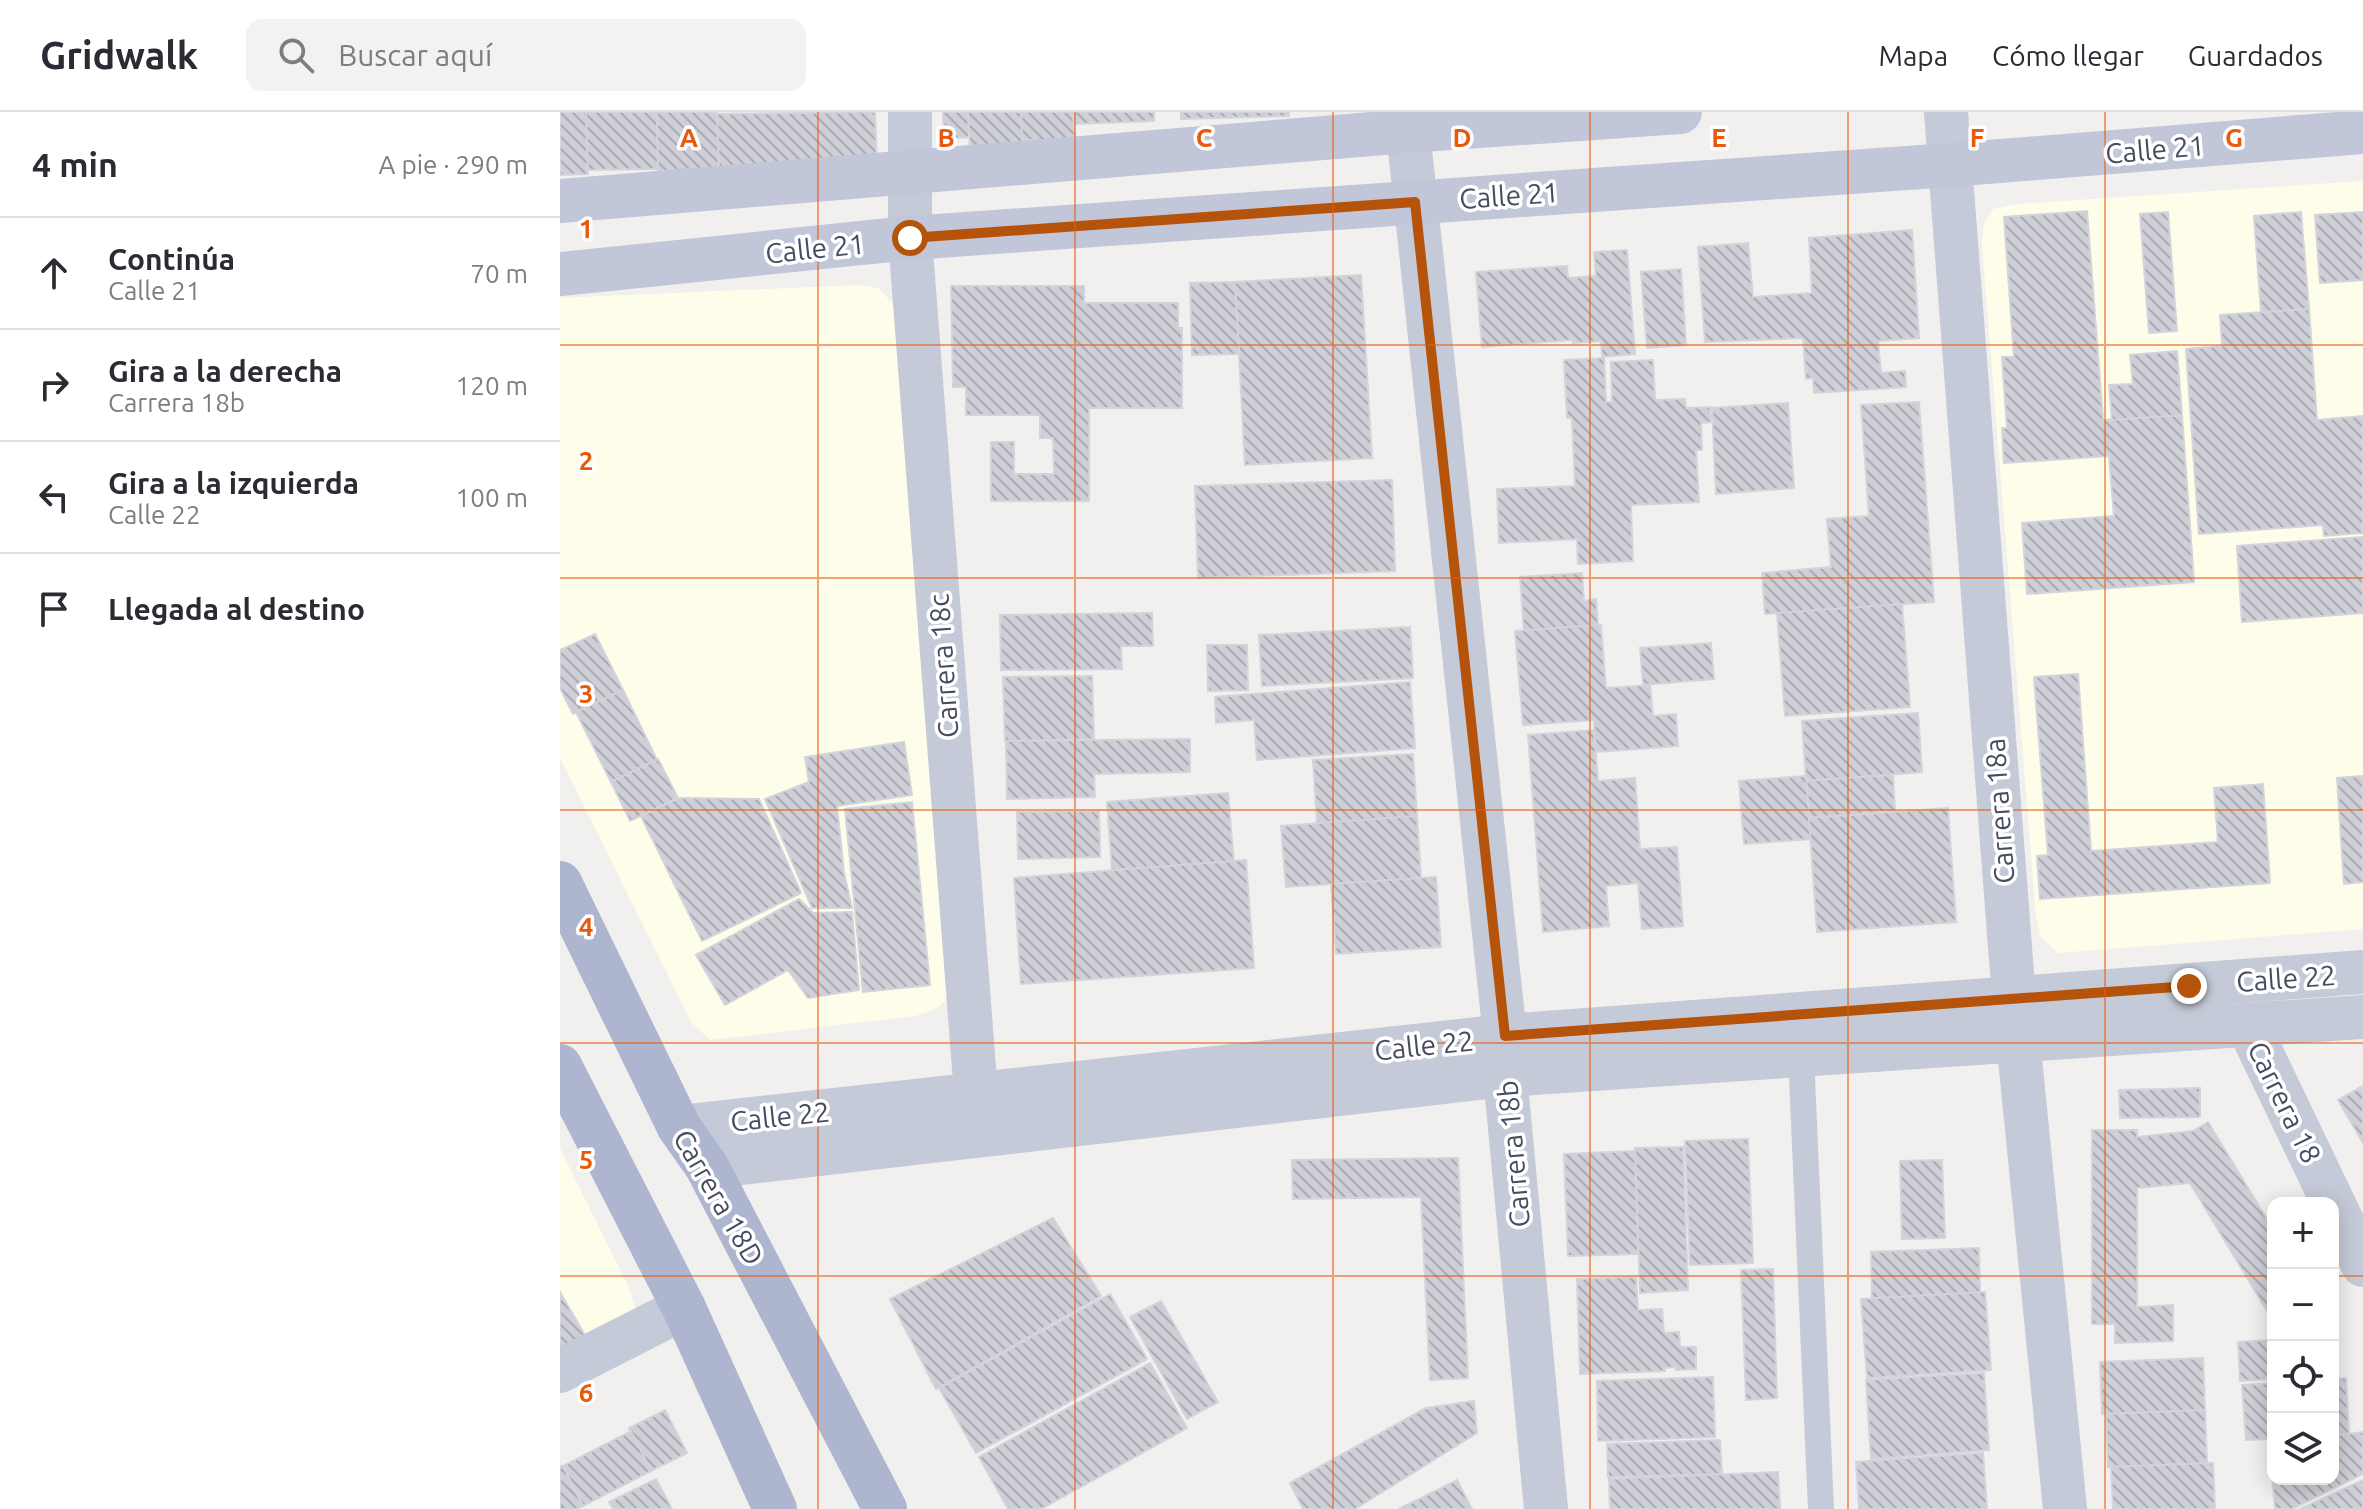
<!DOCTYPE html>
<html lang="es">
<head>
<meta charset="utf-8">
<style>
  :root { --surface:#fff; --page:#f2f2f3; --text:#2b2b33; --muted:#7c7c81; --line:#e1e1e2 }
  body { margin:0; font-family:Ubuntu,sans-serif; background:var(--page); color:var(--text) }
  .controls { position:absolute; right:24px; bottom:24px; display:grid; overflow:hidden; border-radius:16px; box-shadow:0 4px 20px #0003 }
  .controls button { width:72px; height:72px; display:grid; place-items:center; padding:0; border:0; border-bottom:2px solid var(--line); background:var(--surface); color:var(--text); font:40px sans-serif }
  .stop { position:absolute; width:24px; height:24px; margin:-18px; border:6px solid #b45309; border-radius:50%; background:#fff }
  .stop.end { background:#b45309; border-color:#fff; box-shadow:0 2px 8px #0008 }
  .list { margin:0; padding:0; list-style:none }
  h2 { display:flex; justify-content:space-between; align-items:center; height:104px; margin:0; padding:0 32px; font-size:34px }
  h2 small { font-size:26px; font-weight:400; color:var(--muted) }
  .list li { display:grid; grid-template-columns:52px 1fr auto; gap:24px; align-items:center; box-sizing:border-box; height:112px; padding:0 32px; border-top:2px solid var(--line) }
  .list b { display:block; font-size:30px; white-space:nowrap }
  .list p { margin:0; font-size:26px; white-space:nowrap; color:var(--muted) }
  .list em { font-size:26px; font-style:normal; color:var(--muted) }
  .icon { flex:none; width:44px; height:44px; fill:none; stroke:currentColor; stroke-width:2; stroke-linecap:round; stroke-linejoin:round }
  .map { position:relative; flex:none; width:1803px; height:1397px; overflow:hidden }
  header { display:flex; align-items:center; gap:48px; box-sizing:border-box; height:112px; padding:0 40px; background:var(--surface); border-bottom:2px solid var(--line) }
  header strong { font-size:38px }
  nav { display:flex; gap:44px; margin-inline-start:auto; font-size:28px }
  .search { width:560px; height:72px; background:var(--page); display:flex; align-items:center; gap:20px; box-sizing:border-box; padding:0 28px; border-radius:16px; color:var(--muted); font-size:30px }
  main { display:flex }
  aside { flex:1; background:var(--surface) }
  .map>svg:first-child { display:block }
  .commercial { fill:#fdfde9 }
  .building { fill:url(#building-back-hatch); stroke:#d3d3db; stroke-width:2 }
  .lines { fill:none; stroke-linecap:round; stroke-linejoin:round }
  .service { stroke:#c5cad8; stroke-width:26 }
  .minor { stroke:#c5cad8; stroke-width:44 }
  .secondary { stroke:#c1c6d9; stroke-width:44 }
  .primary { stroke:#aeb5cf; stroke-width:44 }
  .route { stroke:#b45309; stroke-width:10 }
  .grid { fill:none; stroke:#e8590c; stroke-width:2; stroke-opacity:0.55 }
  .labels { text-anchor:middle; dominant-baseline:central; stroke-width:7; stroke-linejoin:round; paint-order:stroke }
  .street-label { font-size:28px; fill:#474c5e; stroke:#fff }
  .grid-label { font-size:26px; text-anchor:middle; font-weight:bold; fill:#e8590c; stroke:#fff; stroke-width:7; stroke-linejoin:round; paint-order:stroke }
</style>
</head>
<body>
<header>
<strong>Gridwalk</strong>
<div class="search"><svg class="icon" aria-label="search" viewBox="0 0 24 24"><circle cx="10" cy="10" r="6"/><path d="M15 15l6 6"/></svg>Buscar aquí</div>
<nav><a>Mapa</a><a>Cómo llegar</a><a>Guardados</a></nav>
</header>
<main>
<aside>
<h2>4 min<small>A pie · 290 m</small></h2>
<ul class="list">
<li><svg class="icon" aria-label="ahead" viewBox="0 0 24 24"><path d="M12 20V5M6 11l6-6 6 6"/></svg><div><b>Continúa</b><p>Calle 21</p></div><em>70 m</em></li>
<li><svg class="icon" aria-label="right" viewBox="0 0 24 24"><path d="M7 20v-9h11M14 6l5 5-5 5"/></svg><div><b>Gira a la derecha</b><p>Carrera 18b</p></div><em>120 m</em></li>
<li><svg class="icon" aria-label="left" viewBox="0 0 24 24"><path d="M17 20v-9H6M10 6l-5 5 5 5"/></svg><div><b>Gira a la izquierda</b><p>Calle 22</p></div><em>100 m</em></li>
<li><svg class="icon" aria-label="arrive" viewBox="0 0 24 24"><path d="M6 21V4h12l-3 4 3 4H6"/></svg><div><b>Llegada al destino</b></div></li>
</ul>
</aside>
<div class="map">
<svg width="1803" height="1397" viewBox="0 0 1803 1397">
  <defs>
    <pattern id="building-back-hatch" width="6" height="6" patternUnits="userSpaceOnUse" patternTransform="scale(2)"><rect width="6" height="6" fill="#cfd0d7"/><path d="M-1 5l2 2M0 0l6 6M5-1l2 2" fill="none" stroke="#aaabb2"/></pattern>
  </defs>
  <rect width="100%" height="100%" fill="#f2f0ef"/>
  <g class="commercial">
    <polygon points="1803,69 1803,817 1498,841 1481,825 1476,805 1422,132 1424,112 1433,97 1457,92"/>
    <polygon points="298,173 318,176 335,194 388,880 384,890 374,898 355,904 150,928 132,911 0,646 0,186"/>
    <polygon points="0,1036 69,1176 80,1210 0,1263"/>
  </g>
  <g class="building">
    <polygon points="0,0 26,0 28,62 0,63"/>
    <polygon points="26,0 97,0 98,57 28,58"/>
    <polygon points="97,0 157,0 159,58 98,59"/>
    <polygon points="315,0 317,55 159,59 157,2"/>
    <polygon points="383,0 408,0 409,25 384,27"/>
    <polygon points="408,0 461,0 463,36 410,37"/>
    <polygon points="461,0 513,0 515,28 462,28"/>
    <polygon points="513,0 594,0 594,9 514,12"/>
    <polygon points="621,0 729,0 729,4 621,7"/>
    <polygon points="1527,99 1543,308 1622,303 1634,470 1467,482 1462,411 1554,404 1549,344 1444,351 1442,316 1447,316 1442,245 1454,245 1444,105"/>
    <polygon points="1608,100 1617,219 1589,221 1580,102"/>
    <polygon points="1741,100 1749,197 1701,200 1694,104"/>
    <polygon points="1803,100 1803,168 1760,171 1755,103"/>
    <polygon points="1352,118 1359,226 1318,229 1321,261 1345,259 1346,275 1254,281 1253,266 1246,267 1243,226 1145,230 1138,135 1188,131 1193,185 1252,181 1249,126"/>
    <polygon points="1067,138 1075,242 1042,245 1041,229 1013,231 1013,228 922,235 916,160 1007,154 1008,166 1036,164 1034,140"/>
    <polygon points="1121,157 1126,233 1087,236 1081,160"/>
    <polygon points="801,163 812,346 685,353 675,170"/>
    <polygon points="675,170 679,242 632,243 630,171"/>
    <polygon points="391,174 524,174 524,191 618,191 618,216 622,216 622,296 529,296 529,389 431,389 431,330 454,330 454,362 494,362 493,326 480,326 480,303 406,303 406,275 393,275"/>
    <polygon points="1749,197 1757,308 1803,304 1803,421 1764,424 1763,413 1639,422 1626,237 1662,234 1660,203"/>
    <polygon points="1617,239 1622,303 1552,308 1549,273 1573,272 1570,243"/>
    <polygon points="1044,246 1046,290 1052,290 1051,250 1093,248 1095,288 1125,287 1126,296 1150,295 1151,310 1141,311 1142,338 1136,338 1139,390 1071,393 1073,449 1018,452 1017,427 939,431 937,377 1015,374 1012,306 1007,306 1004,248"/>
    <polygon points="1359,290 1374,490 1205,502 1202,461 1271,455 1267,407 1309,404 1301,293"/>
    <polygon points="1228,291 1234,376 1156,382 1152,296"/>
    <polygon points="832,368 835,459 638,466 635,374"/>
    <polygon points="1803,425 1803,501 1682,510 1677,434"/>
    <polygon points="1022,461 1024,489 1036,487 1038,513 964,519 960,465"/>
    <polygon points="1342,492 1350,595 1225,604 1217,501"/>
    <polygon points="592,501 593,534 561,534 562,557 441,558 440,503"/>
    <polygon points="1041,513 1046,576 1090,573 1093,604 1116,602 1118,634 1036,640 1034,608 963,613 955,519"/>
    <polygon points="850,515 853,566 702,574 699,523"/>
    <polygon points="35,522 63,578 13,602 0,576 0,538"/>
    <polygon points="1151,531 1154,567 1083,573 1080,536"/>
    <polygon points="647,533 687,533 688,578 648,579"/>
    <polygon points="1518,562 1531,739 1658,730 1654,676 1703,672 1710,771 1480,787 1477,744 1488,743 1474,565"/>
    <polygon points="532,564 534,627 445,629 443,565"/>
    <polygon points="850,570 855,636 697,648 694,608 656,611 655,585"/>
    <polygon points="63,578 97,648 51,670 16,600"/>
    <polygon points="1358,601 1362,660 1246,669 1242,609"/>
    <polygon points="1034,618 1038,669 1075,666 1080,737 1117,735 1123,814 1082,817 1078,771 1046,774 1049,814 983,820 968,623"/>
    <polygon points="630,627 630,660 534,662 535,685 447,687 446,629"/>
    <polygon points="344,630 352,683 277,694 284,761 292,796 252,796 205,687 249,670 245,645"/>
    <polygon points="853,642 857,704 757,711 753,648"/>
    <polygon points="98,647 118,686 70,709 51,670"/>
    <polygon points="1333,663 1335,699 1249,706 1246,669"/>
    <polygon points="1246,664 1251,727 1184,732 1179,669"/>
    <polygon points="1803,664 1803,770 1784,772 1777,666"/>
    <polygon points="668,681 674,750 552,758 547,690"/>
    <polygon points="118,686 199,687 241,781 142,829 81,704"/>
    <polygon points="352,690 370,873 303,880 285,697"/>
    <polygon points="1388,696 1396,810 1257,820 1249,706"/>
    <polygon points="539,699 540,745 458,747 457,700"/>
    <polygon points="857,704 861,766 726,775 721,714"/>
    <polygon points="686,748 694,856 461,872 454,766"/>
    <polygon points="876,765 881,835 776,842 771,772"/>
    <polygon points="239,787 253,801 292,800 299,878 248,886 228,858 165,893 136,843"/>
    <polygon points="1803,974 1803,1031 1778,988"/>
    <polygon points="1640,976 1640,1005 1560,1006 1559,978"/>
    <polygon points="1648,1010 1713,1117 1713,1209 1630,1071 1577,1076 1577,1195 1613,1193 1613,1229 1555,1231 1555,1212 1532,1212 1532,1018 1577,1018 1577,1025 1633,1019"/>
    <polygon points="1188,1027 1193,1151 1130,1153 1125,1029"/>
    <polygon points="1123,1035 1128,1178 1080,1181 1075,1036"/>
    <polygon points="1075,1039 1078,1142 1008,1144 1004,1042"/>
    <polygon points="898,1046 908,1266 870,1268 861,1085 733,1087 732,1048"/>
    <polygon points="1382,1048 1385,1126 1342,1127 1340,1049"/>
    <polygon points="493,1106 541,1184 376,1277 330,1187"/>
    <polygon points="1419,1136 1420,1180 1312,1187 1311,1140"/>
    <polygon points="1213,1157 1217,1286 1186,1288 1181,1158"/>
    <polygon points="1076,1165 1078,1198 1102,1197 1104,1221 1119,1220 1120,1235 1136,1235 1136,1257 1116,1258 1115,1255 1104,1256 1105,1259 1020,1262 1017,1167"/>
    <polygon points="0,1180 30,1232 0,1246"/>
    <polygon points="1425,1180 1431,1258 1307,1266 1301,1187"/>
    <polygon points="550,1182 587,1247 416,1341 379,1276"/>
    <polygon points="601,1189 658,1290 627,1307 570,1205"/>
    <polygon points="1713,1228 1713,1267 1680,1269 1678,1230"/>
    <polygon points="1643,1246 1645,1298 1542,1302 1540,1250"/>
    <polygon points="590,1251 627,1316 481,1397 448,1397 419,1345"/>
    <polygon points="1424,1261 1429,1338 1311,1347 1306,1268"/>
    <polygon points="1153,1265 1155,1325 1038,1329 1037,1269"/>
    <polygon points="1786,1266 1789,1322 1773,1323 1773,1267"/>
    <polygon points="1713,1271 1713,1327 1686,1328 1682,1273"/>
    <polygon points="914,1289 917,1321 795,1397 743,1397 730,1371 866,1296"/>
    <polygon points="105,1298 127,1341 91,1359 69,1316"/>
    <polygon points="1645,1298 1647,1351 1548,1355 1546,1302"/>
    <polygon points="71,1319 91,1359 23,1394 3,1354"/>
    <polygon points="1803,1320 1803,1362 1732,1397 1715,1397 1709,1331 1713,1331 1713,1367 1773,1367 1773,1324"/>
    <polygon points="1160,1328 1162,1362 1048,1365 1047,1332"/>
    <polygon points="1423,1341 1427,1397 1299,1397 1296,1350"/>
    <polygon points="1653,1351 1655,1397 1553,1397 1551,1355"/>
    <polygon points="0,1354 3,1354 23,1394 17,1397 0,1397"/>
    <polygon points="1218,1360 1220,1397 1050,1397 1049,1367"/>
    <polygon points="96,1367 112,1397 53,1397 49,1390"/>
    <polygon points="897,1368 912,1397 839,1397"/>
    <polygon points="1803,1368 1803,1397 1740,1397"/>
  </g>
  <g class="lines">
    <polyline class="service" points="1241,943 1261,1397"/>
    <g class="minor">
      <polyline points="350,0 350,126 416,982"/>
      <polyline points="1386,0 1454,887 1505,1397"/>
      <polyline points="848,19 945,924 945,963 986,1397"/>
      <polyline points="1688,913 1803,1153"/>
      <polyline points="119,1015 945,924 1803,860"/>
      <polyline points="147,1055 945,963 1803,905"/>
      <polyline points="0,1259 124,1196"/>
    </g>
    <g class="secondary">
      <polyline points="0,89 848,19 1120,0"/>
      <polyline points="0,162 350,126 1390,53 1803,20"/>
    </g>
    <g class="primary">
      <polyline points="0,771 119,1015 147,1055 325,1397"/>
      <polyline points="0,954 124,1196 215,1397"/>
    </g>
  </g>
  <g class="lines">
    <polyline class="route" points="350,126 855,90 945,924 1629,874"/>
  </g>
  <path class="grid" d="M258,0V1397M515,0V1397M773,0V1397M1030,0V1397M1288,0V1397M1545,0V1397M0,233H1803M0,466H1803M0,698H1803M0,931H1803M0,1164H1713M1773,1164H1803"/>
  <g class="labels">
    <g class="street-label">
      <text transform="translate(1595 37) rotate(-5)">Calle 21</text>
      <text transform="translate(949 83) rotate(-4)">Calle 21</text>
      <text transform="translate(255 136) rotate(-6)">Calle 21</text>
      <text transform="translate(383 554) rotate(-94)">Carrera 18c</text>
      <text transform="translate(1439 699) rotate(-94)">Carrera 18a</text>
      <text transform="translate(1726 866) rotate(-4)">Calle 22</text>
      <text transform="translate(864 933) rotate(-6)">Calle 22</text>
      <text transform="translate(1725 990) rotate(64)">Carrera 18</text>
      <text transform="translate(220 1004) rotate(-6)">Calle 22</text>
      <text transform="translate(953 1042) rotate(-95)">Carrera 18b</text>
      <text transform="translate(159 1085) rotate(60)">Carrera 18D</text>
    </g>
  </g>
  <g class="grid-label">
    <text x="129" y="35">A</text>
    <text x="386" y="35">B</text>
    <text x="644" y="35">C</text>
    <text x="902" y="35">D</text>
    <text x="1159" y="35">E</text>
    <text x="1417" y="35">F</text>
    <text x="1674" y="35">G</text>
    <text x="26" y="126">1</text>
    <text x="26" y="358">2</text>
    <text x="26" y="591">3</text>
    <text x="26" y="824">4</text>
    <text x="26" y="1057">5</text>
    <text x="26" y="1290">6</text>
  </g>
</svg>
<div class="controls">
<button>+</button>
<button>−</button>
<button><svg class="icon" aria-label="locate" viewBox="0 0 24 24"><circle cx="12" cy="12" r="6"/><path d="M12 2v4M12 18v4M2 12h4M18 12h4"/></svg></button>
<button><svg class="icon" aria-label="layers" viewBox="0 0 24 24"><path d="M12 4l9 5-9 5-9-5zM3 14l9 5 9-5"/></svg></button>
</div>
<div class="stop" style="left:350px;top:126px"></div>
<div class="stop end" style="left:1629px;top:874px"></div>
</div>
</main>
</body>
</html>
